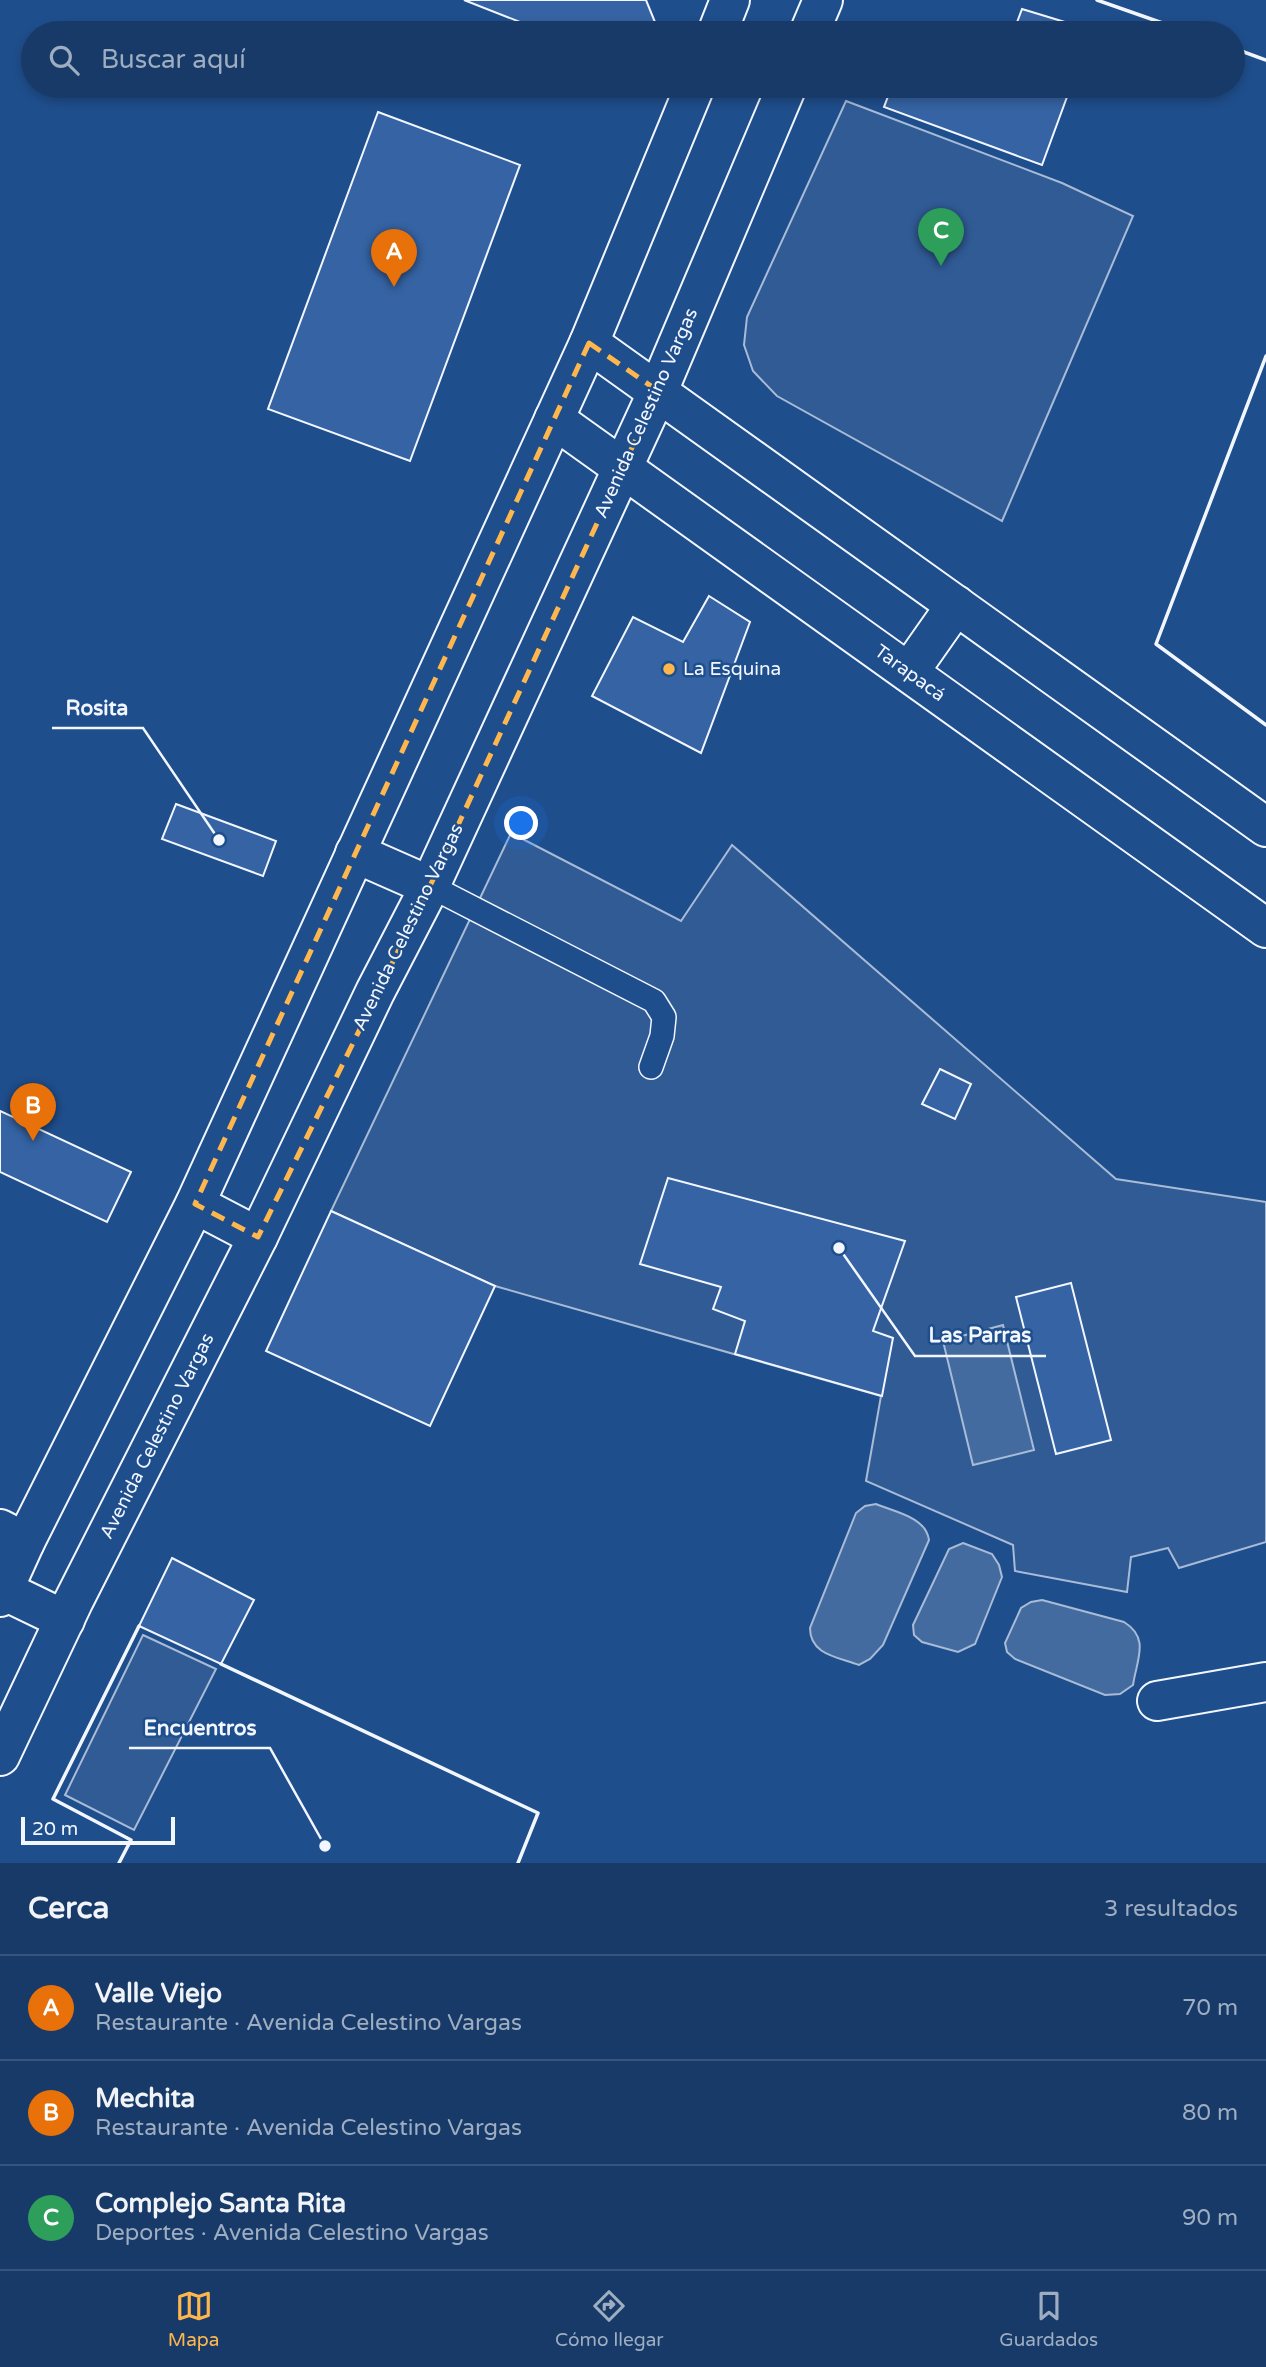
<!DOCTYPE html>
<html lang="es">
<head>
<meta charset="utf-8">
<style>
  :root { --surface:#173a69; --page:#244571; --text:#f1f3f6; --muted:#9eadc0; --line:#36547d; --accent:#ffb74d }
  body { margin:0; font-family:"Varela Round",sans-serif; background:var(--page); color:var(--text) }
  .scale { position:absolute; left:21px; bottom:18px; width:154px; box-sizing:border-box; padding-left:7px; border:4px solid #f2f6ff; border-top:0; font-size:19px; line-height:24px; white-space:nowrap; color:#f2f6ff; -webkit-text-stroke:5px #1f4e8c; paint-order:stroke }
  .you { position:absolute; left:522px; top:824px; width:24px; height:24px; margin:-18px; border:5px solid #fff; border-radius:50%; background:#1a73e8; box-shadow:0 0 0 10px #1a73e833 }
  .badge { display:grid; place-items:center; width:46px; height:46px; border-radius:50%; background:var(--accent); color:#fff; font-size:23px; font-weight:700 }
  .pin { position:absolute; translate:-50% -58px; filter:drop-shadow(0 2px 4px #0008) }
  .pin::after { content:''; position:absolute; top:37px; width:24px; height:21px; background:inherit; clip-path:polygon(0 0,100% 0,50% 100%) }
  .list { margin:0; padding:0; list-style:none }
  h2 { display:flex; justify-content:space-between; align-items:center; height:91px; margin:0; padding:0 28px; font-size:30px }
  h2 small { font-size:23px; font-weight:400; color:var(--muted) }
  .list li { display:grid; grid-template-columns:46px 1fr auto; gap:21px; align-items:center; box-sizing:border-box; height:105px; padding:0 28px; border-top:2px solid var(--line) }
  .list b { display:block; font-size:26px; white-space:nowrap }
  .list p { margin:0; font-size:23px; white-space:nowrap; color:var(--muted) }
  .list em { font-size:23px; font-style:normal; color:var(--muted) }
  .icon { flex:none; width:38px; height:38px; fill:none; stroke:currentColor; stroke-width:2; stroke-linecap:round; stroke-linejoin:round }
  .map { position:relative; flex:none; width:1266px; height:1863px; overflow:hidden }
  .search { position:absolute; background:var(--surface); box-shadow:0 4px 10px #0003; left:21px; right:21px; top:21px; height:77px; display:flex; align-items:center; gap:18px; box-sizing:border-box; padding:0 24px; border-radius:38px; color:var(--muted); font-size:26px }
  .sheet { height:406px; background:var(--surface) }
  nav { display:flex; justify-content:space-around; align-items:center; box-sizing:border-box; height:98px; border-top:2px solid var(--line); background:var(--surface); font-size:19px; color:var(--muted) }
  nav a { display:grid; justify-items:center; gap:4px }
  nav .on { color:var(--accent) }
  .map>svg:first-child { display:block }
  .built { fill:#305b95; stroke:#a8bbd7; stroke-width:2 }
  .water { fill:#446ba0; stroke:#a8bbd7; stroke-width:2 }
  .building { fill:#3563a3; stroke:#f2f6ff; stroke-width:2 }
  .lines { fill:none; stroke-linecap:round; stroke-linejoin:round }
  .service-casing { stroke:#f2f6ff; stroke-width:26 }
  .minor-casing { stroke:#f2f6ff; stroke-width:42 }
  .secondary-casing { stroke:#f2f6ff; stroke-width:42 }
  .trunk-casing { stroke:#f2f6ff; stroke-width:42 }
  .service { stroke:#1f4e8c; stroke-width:23 }
  .minor { stroke:#1f4e8c; stroke-width:38 }
  .secondary { stroke:#1f4e8c; stroke-width:38 }
  .trunk { stroke:#1f4e8c; stroke-width:38 }
  .wall { stroke:#f2f6ff; stroke-width:3.5 }
  .marked { fill:none; stroke:#ffb74d; stroke-width:5; stroke-dasharray:14 9; stroke-linejoin:round }
  .poi-dot { fill:#ffb74d; stroke:#1f4e8c; stroke-width:2.5 }
  .labels { text-anchor:middle; dominant-baseline:central; stroke-width:5; stroke-linejoin:round; paint-order:stroke }
  .street-label { font-size:19px; fill:#f2f6ff; stroke:#1f4e8c }
  .poi-label { font-size:19px; fill:#f2f6ff; stroke:#1f4e8c; text-anchor:start }
  .leader { fill:none; stroke:#f2f6ff; stroke-width:2.5 }
  .callout-dot { fill:#f2f6ff; stroke:#1f4e8c; stroke-width:2.5 }
  .callout-label { font-size:21px; text-anchor:middle; font-weight:bold; fill:#f2f6ff; stroke:#1f4e8c; stroke-width:5; stroke-linejoin:round; paint-order:stroke }
</style>
</head>
<body>
<div class="map">
<svg width="1266" height="1863" viewBox="0 0 1266 1863">
  <rect width="100%" height="100%" fill="#1f4e8c"/>
  <g class="built">
    <polygon points="846,101 1062,183 1133,216 1002,521 777,396 753,371 744,345 747,317"/>
    <polygon points="511,833 681,921 732,845 1116,1179 1266,1202 1266,1542 1179,1568 1168,1548 1131,1557 1127,1592 1015,1571 1013,1545 866,1481 881,1396 495,1286 331,1211"/>
    <polygon points="143,1635 216,1669 134,1830 65,1795"/>
  </g>
  <g class="water">
    <polygon points="1003,1325 1034,1450 973,1465 943,1341"/>
    <path d="M876,1504C895,1512 926,1517 929,1540L883,1645L870,1659L859,1665C838,1657 810,1655 810,1628L856,1513L865,1506Z"/>
    <polygon points="963,1543 992,1554 999,1565 1002,1577 975,1644 958,1652 922,1642 914,1635 913,1625 949,1549"/>
    <path d="M1042,1600L1124,1622C1150,1638 1137,1659 1133,1685L1120,1694L1105,1695L1015,1659L1007,1652L1005,1643L1021,1608L1031,1602Z"/>
  </g>
  <g class="building">
    <polygon points="464,0 646,0 657,27 644,33 548,33"/>
    <polygon points="1022,9 1101,33 1013,33"/>
    <polygon points="914,27 932,33 912,33"/>
    <polygon points="892,86 1071,86 1042,165 884,107"/>
    <polygon points="378,112 520,165 410,461 268,409"/>
    <polygon points="709,596 750,622 701,753 592,696 633,617 683,642"/>
    <polygon points="176,804 276,841 263,876 162,839"/>
    <polygon points="940,1069 971,1084 955,1119 922,1104"/>
    <polygon points="0,1111 131,1172 107,1222 0,1172"/>
    <polygon points="668,1178 905,1241 873,1331 893,1338 882,1396 735,1354 745,1321 713,1309 721,1287 640,1264"/>
    <polygon points="331,1211 495,1286 430,1426 266,1351"/>
    <polygon points="1071,1283 1111,1440 1056,1454 1016,1297"/>
    <polygon points="172,1558 254,1600 221,1664 139,1626"/>
  </g>
  <g class="lines">
    <defs>
      <polyline id="service" points="430,886 654,1001 664,1017 662,1036 651,1067"/>
      <g id="minor">
        <polyline points="0,1529 25,1542"/>
        <polyline points="1157,1701 1266,1682"/>
      </g>
      <g id="secondary">
        <polyline points="589,343 1266,827"/>
        <polyline points="554,419 1266,928"/>
        <polyline points="909,672 956,605"/>
      </g>
      <g id="trunk">
        <polyline points="717,33 730,0"/>
        <polyline points="809,33 823,0"/>
        <polyline points="355,853 430,886"/>
        <polyline points="195,1204 258,1237"/>
        <polyline points="3,1590 65,1620"/>
        <polyline points="0,1597 25,1542 195,1204 589,343 695,86"/>
        <polyline points="0,1756 73,1602 258,1237 375,992 430,886 658,391 787,86"/>
      </g>
    </defs>
    <use href="#service" class="service-casing"/>
    <use href="#minor" class="minor-casing"/>
    <use href="#secondary" class="secondary-casing"/>
    <use href="#trunk" class="trunk-casing"/>
    <use href="#service" class="service"/>
    <use href="#minor" class="minor"/>
    <use href="#secondary" class="secondary"/>
    <use href="#trunk" class="trunk"/>
    <g class="wall">
      <polyline points="1097,0 1191,33"/>
      <polyline points="1233,48 1266,60"/>
      <polyline points="1266,356 1156,644 1266,725"/>
      <polyline points="221,1664 538,1813 518,1863"/>
      <polyline points="119,1863 131,1840 53,1799 139,1626"/>
    </g>
  </g>
  <path class="marked" d="M589,343L658,391L430,886L258,1237L195,1204Z"/>
  <circle class="poi-dot" cx="669" cy="669" r="7"/>
  <g class="labels">
    <g class="street-label">
      <text transform="translate(646 413) rotate(-66)">Avenida Celestino Vargas</text>
      <text transform="translate(910 673) rotate(36)">Tarapacá</text>
      <text transform="translate(408 927) rotate(-64)">Avenida Celestino Vargas</text>
      <text transform="translate(157 1436) rotate(-63)">Avenida Celestino Vargas</text>
    </g>
    <g class="poi-label">
      <text x="683" y="669">La Esquina</text>
    </g>
  </g>
  <path class="leader" d="M219 840L143 728H52M839 1248L915 1356H1046M325 1846L270 1748H129"/>
  <g class="callout-dot">
    <circle cx="219" cy="840" r="7"/>
    <circle cx="839" cy="1248" r="7"/>
    <circle cx="325" cy="1846" r="7"/>
  </g>
  <g class="callout-label">
    <text x="97" y="715">Rosita</text>
    <text x="980" y="1342">Las Parras</text>
    <text x="200" y="1735">Encuentros</text>
  </g>
</svg>
<div class="scale">20 m</div>
<div class="you"></div>
<div class="pin badge" style="left:394px;top:287px;background:#e8710a">A</div>
<div class="pin badge" style="left:33px;top:1141px;background:#e8710a">B</div>
<div class="pin badge" style="left:941px;top:266px;background:#2e9e5b">C</div>
<div class="search"><svg class="icon" aria-label="search" viewBox="0 0 24 24"><circle cx="10" cy="10" r="6"/><path d="M15 15l6 6"/></svg>Buscar aquí</div>
</div>
<section class="sheet">
<h2>Cerca<small>3 resultados</small></h2>
<ul class="list">
<li><span class="badge" style="background:#e8710a">A</span><div><b>Valle Viejo</b><p>Restaurante · Avenida Celestino Vargas</p></div><em>70 m</em></li>
<li><span class="badge" style="background:#e8710a">B</span><div><b>Mechita</b><p>Restaurante · Avenida Celestino Vargas</p></div><em>80 m</em></li>
<li><span class="badge" style="background:#2e9e5b">C</span><div><b>Complejo Santa Rita</b><p>Deportes · Avenida Celestino Vargas</p></div><em>90 m</em></li>
</ul>
</section>
<nav>
<a class="on"><svg class="icon" aria-label="map" viewBox="0 0 24 24"><path d="M3 6l6-2 6 2 6-2v14l-6 2-6-2-6 2zM9 4v14M15 6v14"/></svg>Mapa</a>
<a><svg class="icon" aria-label="directions" viewBox="0 0 24 24"><path d="M12 3l9 9-9 9-9-9zM9 14v-3h6M13 9l2 2-2 2"/></svg>Cómo llegar</a>
<a><svg class="icon" aria-label="saved" viewBox="0 0 24 24"><path d="M7 4h10v16l-5-4-5 4z"/></svg>Guardados</a>
</nav>
</body>
</html>
